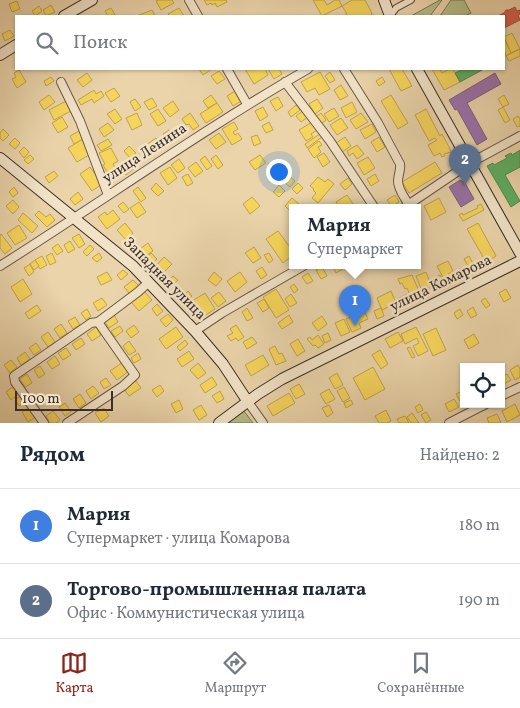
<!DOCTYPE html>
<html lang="ru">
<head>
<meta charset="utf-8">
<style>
  :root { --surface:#fff; --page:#f6f6f7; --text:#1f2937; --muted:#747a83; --line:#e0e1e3; --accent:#8f2418 }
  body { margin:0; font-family:Vollkorn,serif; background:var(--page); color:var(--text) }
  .controls { position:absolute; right:15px; bottom:15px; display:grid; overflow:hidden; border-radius:0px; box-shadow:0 1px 4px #0004 }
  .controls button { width:45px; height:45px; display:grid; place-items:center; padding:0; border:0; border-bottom:1px solid var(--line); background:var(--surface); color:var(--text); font:25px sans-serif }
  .scale { position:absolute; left:15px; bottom:12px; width:98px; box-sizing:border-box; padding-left:5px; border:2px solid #3c2f2a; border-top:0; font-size:14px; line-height:18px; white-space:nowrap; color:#3c2f2a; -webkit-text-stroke:4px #f2e3c8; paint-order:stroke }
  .you { position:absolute; left:278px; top:171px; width:18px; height:18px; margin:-12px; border:4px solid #fff; border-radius:50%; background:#1a73e8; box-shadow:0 0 0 8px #1a73e833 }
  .badge { display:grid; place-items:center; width:32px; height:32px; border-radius:50%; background:var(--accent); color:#fff; font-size:16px; font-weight:700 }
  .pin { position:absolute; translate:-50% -41px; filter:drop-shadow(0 1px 2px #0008) }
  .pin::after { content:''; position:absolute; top:26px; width:18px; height:15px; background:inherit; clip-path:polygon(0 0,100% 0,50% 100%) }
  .popup { position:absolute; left:289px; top:204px; width:132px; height:65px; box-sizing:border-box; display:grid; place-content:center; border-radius:0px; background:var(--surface); filter:drop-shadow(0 1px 4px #0005); font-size:16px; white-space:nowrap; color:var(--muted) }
  .popup b { font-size:19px; color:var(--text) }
  .popup::after { content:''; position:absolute; left:50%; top:100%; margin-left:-10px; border:10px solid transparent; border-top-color:var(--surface) }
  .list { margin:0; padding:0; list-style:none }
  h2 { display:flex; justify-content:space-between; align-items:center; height:65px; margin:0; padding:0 20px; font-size:21px }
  h2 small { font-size:16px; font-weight:400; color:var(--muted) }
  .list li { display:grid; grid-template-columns:32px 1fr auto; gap:15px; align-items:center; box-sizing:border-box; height:75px; padding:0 20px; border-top:1px solid var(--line) }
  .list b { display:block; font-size:19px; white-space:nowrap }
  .list p { margin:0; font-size:16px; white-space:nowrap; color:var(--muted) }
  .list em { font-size:16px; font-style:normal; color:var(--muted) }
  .icon { flex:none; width:28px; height:28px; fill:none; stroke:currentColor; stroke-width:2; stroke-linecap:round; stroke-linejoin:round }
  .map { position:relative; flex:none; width:520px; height:423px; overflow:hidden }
  .search { position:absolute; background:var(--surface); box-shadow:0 1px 4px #0004; left:15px; right:15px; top:15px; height:55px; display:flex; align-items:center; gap:12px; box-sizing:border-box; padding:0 18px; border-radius:0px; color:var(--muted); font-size:19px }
  .sheet { height:215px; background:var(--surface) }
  nav { display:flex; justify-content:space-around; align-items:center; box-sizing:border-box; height:70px; border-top:1px solid var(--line); background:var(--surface); font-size:14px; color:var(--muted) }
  nav a { display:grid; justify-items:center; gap:2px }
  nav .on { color:var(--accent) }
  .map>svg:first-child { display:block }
  .green { fill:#b6bd89; stroke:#79765a }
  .homes { fill:#f6d55c; stroke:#bea34d }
  .shops { fill:#d6604d; stroke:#a85142 }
  .offices { fill:#9970ab; stroke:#7d5c84 }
  .public { fill:#5aae61; stroke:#518850 }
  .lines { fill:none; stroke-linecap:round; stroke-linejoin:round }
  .pedestrian-casing { stroke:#68584a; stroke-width:8 }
  .minor-casing { stroke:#68584a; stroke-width:10 }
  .secondary-casing { stroke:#3c2f2a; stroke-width:12 }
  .pedestrian { stroke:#f2e3c8; stroke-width:5.5 }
  .minor { stroke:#f2e3c8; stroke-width:8 }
  .secondary { stroke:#f2e3c8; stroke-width:10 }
  .labels { text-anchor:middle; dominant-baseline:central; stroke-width:5; stroke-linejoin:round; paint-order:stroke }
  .street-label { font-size:15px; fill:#3c2f2a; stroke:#f2e3c8 }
</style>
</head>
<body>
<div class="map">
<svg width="520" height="423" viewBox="0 0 520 423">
  <rect width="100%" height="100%" fill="#ebd4aa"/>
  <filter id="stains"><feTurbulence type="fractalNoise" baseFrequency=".004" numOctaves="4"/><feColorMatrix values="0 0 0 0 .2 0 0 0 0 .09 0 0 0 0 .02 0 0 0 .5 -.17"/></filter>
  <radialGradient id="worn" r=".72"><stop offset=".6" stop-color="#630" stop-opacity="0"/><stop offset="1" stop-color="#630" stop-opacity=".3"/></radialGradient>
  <g class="green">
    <polygon points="440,0 442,0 430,16 411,16"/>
    <polygon points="451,0 464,0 471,13 465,16 440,16"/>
    <polygon points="244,411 253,423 225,423"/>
  </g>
  <g class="homes">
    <polygon points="158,0 172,0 174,3 161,10 156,1"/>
    <polygon points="204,0 226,0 227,2 217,7 215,3 212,5 211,3 207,5"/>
    <polygon points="313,0 324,0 327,5 335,0 339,0 342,6 322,16"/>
    <polygon points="352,0 365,0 372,13 371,16 344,16 347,14 342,6"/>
    <polygon points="17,1 20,9 12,12 9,4"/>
    <polygon points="51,5 55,12 46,16 43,10"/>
    <polygon points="39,6 42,11 35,16 32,11"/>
    <polygon points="111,8 115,15 108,16 105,11"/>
    <polygon points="179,8 184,16 170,16 168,14"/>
    <polygon points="152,10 155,16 137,16"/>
    <polygon points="10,30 14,36 5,41 2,34"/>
    <polygon points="512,33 520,49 511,53 504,37"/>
    <polygon points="504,38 511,53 506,56 504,50"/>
    <polygon points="520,49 520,56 509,61 506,56"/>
    <polygon points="199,69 212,69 203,75"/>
    <polygon points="245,69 265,69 268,75 254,84"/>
    <polygon points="268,69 279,69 282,74 274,79"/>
    <polygon points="389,69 402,69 412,86 401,91"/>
    <polygon points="432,69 440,69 442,73 449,69 453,69 460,82 444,90"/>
    <polygon points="19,70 26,82 17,88 12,79 16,77 14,73"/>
    <polygon points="219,71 225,79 217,84 211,76"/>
    <polygon points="320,72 330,89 319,95 315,88 307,92 301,82"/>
    <polygon points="330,72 335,80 330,83 325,76"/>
    <polygon points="87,73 92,80 83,87 77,80"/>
    <polygon points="51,77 54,81 46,86 44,81"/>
    <polygon points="382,77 385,82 379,86 376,81"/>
    <polygon points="341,85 348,96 340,100 334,90"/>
    <polygon points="114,88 120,96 111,102 105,93"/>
    <polygon points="94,90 96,94 101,91 104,96 94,103 92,99 81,105 78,100"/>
    <polygon points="235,91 241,101 233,106 227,96"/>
    <polygon points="49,95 55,102 44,110 39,102"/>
    <polygon points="211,95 217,103 208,108 203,101"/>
    <polygon points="391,95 408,123 398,129 381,101"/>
    <polygon points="504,95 509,104 503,107 498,99"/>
    <polygon points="278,97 283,106 276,111 270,101"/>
    <polygon points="152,98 157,106 149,110 144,102"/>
    <polygon points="135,99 141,107 135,111 130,102"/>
    <polygon points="317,99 323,108 315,114 309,104"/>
    <polygon points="66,101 71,111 54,120 49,110"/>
    <polygon points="173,101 179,110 170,117 163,108"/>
    <polygon points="352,102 357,112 346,118 341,108"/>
    <polygon points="217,103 223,112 206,123 200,114"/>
    <polygon points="296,105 300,110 291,117 288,112"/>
    <polygon points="263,107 268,116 260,121 255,111"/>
    <polygon points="503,107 510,120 505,123 498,110"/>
    <polygon points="334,108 339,116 329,122 324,114"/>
    <polygon points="115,109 122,119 115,124 107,114"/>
    <polygon points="158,109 166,121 158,126 150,114"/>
    <polygon points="426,109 440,136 442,134 449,147 451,152 444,154 445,156 442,157 440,153 434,156 428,145 437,140 435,138 429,141 415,115"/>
    <polygon points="304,110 309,116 301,122 296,116"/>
    <polygon points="137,113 142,125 132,130 126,118"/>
    <polygon points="190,113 199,126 193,130 189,124 186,125 182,119"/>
    <polygon points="321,113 326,120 321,124 316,117"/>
    <polygon points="361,113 368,122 356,129 350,120"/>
    <polygon points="518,116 520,119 520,126 517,127 513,119"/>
    <polygon points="62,117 68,127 58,133 52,123"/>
    <polygon points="341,118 348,128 337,135 330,125"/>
    <polygon points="234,122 238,129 233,132 235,135 238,133 242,139 232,145 222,129"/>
    <polygon points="269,122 273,130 266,133 262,126"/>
    <polygon points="312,122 317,130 311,134 313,137 306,141 299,130"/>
    <polygon points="108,123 114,130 104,137 99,129"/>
    <polygon points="372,124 376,132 365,139 360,130"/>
    <polygon points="3,129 9,135 3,141 0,138 0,133"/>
    <polygon points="169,130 175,139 170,143 163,134"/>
    <polygon points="79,131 83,139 74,144 70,136"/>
    <polygon points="219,133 226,142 216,149 209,140"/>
    <polygon points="320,134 322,137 307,148 305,144"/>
    <polygon points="257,135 261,143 254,146 251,137"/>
    <polygon points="345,137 351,146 342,152 336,143"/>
    <polygon points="379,137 385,147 377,152 371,142"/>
    <polygon points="15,138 20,143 15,149 9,144"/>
    <polygon points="156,138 163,147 154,154 146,145"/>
    <polygon points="83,139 89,155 77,162 68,148"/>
    <polygon points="108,139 112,145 101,151 97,145"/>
    <polygon points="319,141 322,145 318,147 321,152 314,158 308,149"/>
    <polygon points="357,145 364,154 357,159 353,153 349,156 347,151"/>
    <polygon points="129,146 136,153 130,158 124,151"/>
    <polygon points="24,147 29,152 24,158 19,152"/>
    <polygon points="111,148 118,161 113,164 115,168 107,172 103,165 105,164 99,153"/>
    <polygon points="324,153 330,162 323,167 317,157"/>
    <polygon points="30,155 34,159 28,164 24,160"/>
    <polygon points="216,155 223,165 218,169 211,159"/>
    <polygon points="260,155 266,163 255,170 249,162"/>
    <polygon points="205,156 212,166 207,170 200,160"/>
    <polygon points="368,157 375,168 364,175 357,163"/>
    <polygon points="128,159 135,168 126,175 119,166"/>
    <polygon points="179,159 185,168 178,173 171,165"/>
    <polygon points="196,162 203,171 195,177 188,168"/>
    <polygon points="435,162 442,173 409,193 402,182"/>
    <polygon points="275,163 277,171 270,172 268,164"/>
    <polygon points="90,167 102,184 92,191 80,174"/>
    <polygon points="170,167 177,178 168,185 160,173"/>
    <polygon points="54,171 58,176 49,183 45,177"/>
    <polygon points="188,174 193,183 187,186 182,177"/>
    <polygon points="375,174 379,181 371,186 367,179"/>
    <polygon points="289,176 295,181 290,187 284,182"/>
    <polygon points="318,177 325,182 328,179 334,184 318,203 312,198 316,193 313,190 314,189 310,186"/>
    <polygon points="348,178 352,184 345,190 340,184"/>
    <polygon points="156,183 164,191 158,196 151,189"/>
    <polygon points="298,183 303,188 297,194 292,189"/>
    <polygon points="279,185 285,191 279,197 273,192"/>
    <polygon points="14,187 18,193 13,197 9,192"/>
    <polygon points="138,187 146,198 141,202 133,191"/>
    <polygon points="78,192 83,199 75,205 70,199"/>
    <polygon points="347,195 355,207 339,207 336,202"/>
    <polygon points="395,195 399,202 392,207 387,200"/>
    <polygon points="252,197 260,206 250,214 243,204"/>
    <polygon points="292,198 300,205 298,207 292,207 292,213 285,206"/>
    <polygon points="439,198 446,212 431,220 424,206"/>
    <polygon points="13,200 19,207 13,214 6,206"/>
    <polygon points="123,202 129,209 124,213 118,206"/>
    <polygon points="139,202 146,212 137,218 130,208"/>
    <polygon points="481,204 484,210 463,221 459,215 462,213 463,215 478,208 477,206"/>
    <polygon points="113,210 120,219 107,229 98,217 105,212 107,215"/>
    <polygon points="39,211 46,217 50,214 55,220 47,227 35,215"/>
    <polygon points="23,213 38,226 32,233 18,220"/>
    <polygon points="125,223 133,233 126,240 117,230"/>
    <polygon points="478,223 496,256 486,262 467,229"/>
    <polygon points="19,225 27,238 15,245 7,233"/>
    <polygon points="278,231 292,250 292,256 283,263 266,239"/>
    <polygon points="1,234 12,248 5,254 0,248 0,235"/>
    <polygon points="79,234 85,244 79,248 72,238"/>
    <polygon points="70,241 75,249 68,253 64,245"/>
    <polygon points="135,242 139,247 133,251 129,246"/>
    <polygon points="148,243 153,251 141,259 136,252"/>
    <polygon points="58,244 63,251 57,255 52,248"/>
    <polygon points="90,245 94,249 87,256 83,252"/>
    <polygon points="254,247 261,258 253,263 245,253"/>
    <polygon points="52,253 56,262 50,265 46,256"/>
    <polygon points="99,253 102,258 97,262 92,258"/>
    <polygon points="151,253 157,259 150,266 144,261"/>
    <polygon points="269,253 273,260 269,263 264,255"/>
    <polygon points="42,256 47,265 40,269 35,260"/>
    <polygon points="469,256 477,271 472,273 464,259"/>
    <polygon points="164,257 172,264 161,275 154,268"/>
    <polygon points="35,260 39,266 34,270 30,264"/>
    <polygon points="448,261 453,271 448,274 453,284 448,287 437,266"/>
    <polygon points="30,264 34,272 29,276 24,268"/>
    <polygon points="332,265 341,265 343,269 336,273"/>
    <polygon points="262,267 267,275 261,279 256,271"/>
    <polygon points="322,267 327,276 321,279 316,270"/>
    <polygon points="463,267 468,276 462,280 457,271"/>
    <polygon points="123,270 128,274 121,280 117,275"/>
    <polygon points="107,272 112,280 101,285 97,277"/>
    <polygon points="214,272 222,279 216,286 208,280"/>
    <polygon points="240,272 247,282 235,292 227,281"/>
    <polygon points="426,272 432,287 422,291 416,276"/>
    <polygon points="308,273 313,281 307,284 302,277"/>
    <polygon points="412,275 419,291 410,295 407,288 405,289 402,283 400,284 398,279"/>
    <polygon points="440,275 446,286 437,291 431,280"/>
    <polygon points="173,276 178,280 173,285 168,281"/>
    <polygon points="23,279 32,294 20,302 11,287"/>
    <polygon points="133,280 139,286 130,294 124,287"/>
    <polygon points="294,284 298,290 294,293 290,287"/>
    <polygon points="276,289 289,310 276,318 263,297"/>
    <polygon points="506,289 511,298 504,302 499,293"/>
    <polygon points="144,291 152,300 139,311 131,302"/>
    <polygon points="188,291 192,296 185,302 181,297"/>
    <polygon points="391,291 396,303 382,310 377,298"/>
    <polygon points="219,292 226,301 218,307 211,298"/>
    <polygon points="205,293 215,309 204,316 200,309 192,314 186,305"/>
    <polygon points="291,294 297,303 290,307 285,299"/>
    <polygon points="407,294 410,300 400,305 397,299"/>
    <polygon points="102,298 107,305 98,311 93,303"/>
    <polygon points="485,298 490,305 486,308 481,301"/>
    <polygon points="264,299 269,308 263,312 257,303"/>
    <polygon points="157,304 163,311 157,316 152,309"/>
    <polygon points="361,304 368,319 359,323 361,328 352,332 346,319 351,317 350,314 358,310 356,307"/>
    <polygon points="37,305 41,311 29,319 25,313"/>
    <polygon points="473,307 477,315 471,318 467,311"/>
    <polygon points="247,308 253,318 247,321 242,312"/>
    <polygon points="381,308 384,316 377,319 374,311"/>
    <polygon points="87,309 91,316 86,320 81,313"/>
    <polygon points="460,309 463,315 457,319 454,313"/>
    <polygon points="168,314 173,320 166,327 160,320"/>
    <polygon points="114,315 118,322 109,328 105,322"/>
    <polygon points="289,315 293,322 282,329 278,323"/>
    <polygon points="322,316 327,324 318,331 312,323"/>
    <polygon points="75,317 80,325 73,329 68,321"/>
    <polygon points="344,319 350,332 341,336 335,323"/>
    <polygon points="61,324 67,333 60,338 54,329"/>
    <polygon points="134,325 139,332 131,338 126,331"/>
    <polygon points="236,325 244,337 238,341 236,338 231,341 227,336 233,333 230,329"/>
    <polygon points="120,326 123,331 115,337 111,331"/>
    <polygon points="96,327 101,335 92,341 87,334"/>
    <polygon points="176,327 183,337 166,349 159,339"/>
    <polygon points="416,327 428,351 418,356 413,346 419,343 417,338 405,344 401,334"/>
    <polygon points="436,328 446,350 433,356 423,334"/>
    <polygon points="48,332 55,342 48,347 41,337"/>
    <polygon points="398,332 403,341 390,348 385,339"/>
    <polygon points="328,333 331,340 325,343 322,336"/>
    <polygon points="474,334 479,343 469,349 464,340"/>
    <polygon points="318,335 324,344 318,348 315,345 313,346 307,339 310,337 312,340"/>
    <polygon points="252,337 257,343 247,349 243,342"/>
    <polygon points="81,338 85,344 76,350 72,344"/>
    <polygon points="298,339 305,351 297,356 290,344"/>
    <polygon points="185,340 188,344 180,351 177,347"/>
    <polygon points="129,341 136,351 129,355 123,346"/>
    <polygon points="36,343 41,350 34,355 29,348"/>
    <polygon points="275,346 279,354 282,353 286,361 276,365 269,349"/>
    <polygon points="410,347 415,357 412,358 407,348"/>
    <polygon points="66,348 71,355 63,360 58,353"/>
    <polygon points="380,350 388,364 381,369 372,355"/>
    <polygon points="189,351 194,359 182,367 177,359"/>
    <polygon points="25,352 30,359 21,365 17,358"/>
    <polygon points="138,353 141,359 134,363 131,358"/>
    <polygon points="263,355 269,365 251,376 245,365"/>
    <polygon points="55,356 60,364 52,369 47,362"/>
    <polygon points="11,360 17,367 10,373 4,365"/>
    <polygon points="123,362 129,371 117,380 110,371"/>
    <polygon points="198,363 206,373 198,379 190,370"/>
    <polygon points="518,365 520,369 520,377 515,380 510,370"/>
    <polygon points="40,366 45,374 39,378 34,370"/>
    <polygon points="373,367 385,389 365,400 353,378"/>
    <polygon points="337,373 343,385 335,389 329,378"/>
    <polygon points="27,374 32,383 25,387 20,379"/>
    <polygon points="507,374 511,380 504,384 501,377"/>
    <polygon points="212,377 217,385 205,393 200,385"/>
    <polygon points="106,378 111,385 104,389 100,382"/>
    <polygon points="136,381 141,388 129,396 124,389"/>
    <polygon points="299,384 305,394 296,399 290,389"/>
    <polygon points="15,385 20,393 11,400 6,392"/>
    <polygon points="160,385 164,391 157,397 152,390"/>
    <polygon points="93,386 99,393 91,399 86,391"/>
    <polygon points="344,387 350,398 343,402 337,391"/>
    <polygon points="329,389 335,399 326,404 320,394"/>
    <polygon points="464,390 464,403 462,404 456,394"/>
    <polygon points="220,391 224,399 217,403 212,396"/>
    <polygon points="289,393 295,403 273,416 267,406"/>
    <polygon points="80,394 86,403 79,408 73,399"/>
    <polygon points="22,395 27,401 19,406 15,400"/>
    <polygon points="454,399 459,407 449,412 445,404"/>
    <polygon points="179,400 183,409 176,413 171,404"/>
    <polygon points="351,400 353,404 346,408 344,403"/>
    <polygon points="65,403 71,412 65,416 59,407"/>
    <polygon points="420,404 423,410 418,413 415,407"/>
    <polygon points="515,404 520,415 507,422 502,411"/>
    <polygon points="201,405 207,415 199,420 193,410"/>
    <polygon points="329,405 333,413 327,417 322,408"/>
    <polygon points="31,406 37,416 28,422 22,412"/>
    <polygon points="104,408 109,416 101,422 95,413"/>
    <polygon points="386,410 391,421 387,423 379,423 375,416"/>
    <polygon points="53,411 60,420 56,423 50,423 46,416"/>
    <polygon points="426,412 431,420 426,423 421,415"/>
    <polygon points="412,413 419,423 411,423 407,417"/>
    <polygon points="497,414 501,423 489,423 487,418"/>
    <polygon points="405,416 409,423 399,423 397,419"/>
  </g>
  <polygon class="shops" points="515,7 517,11 520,10 520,14 518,15 520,20 504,28 504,16 498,16 504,13 506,10 509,10"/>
  <g class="offices">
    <polygon points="495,73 501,84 467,103 487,139 477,145 457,109 455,110 449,100"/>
    <polygon points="460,180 465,183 474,199 461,207 449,187"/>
  </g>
  <g class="public">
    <polygon points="463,69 484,69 460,82 455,73"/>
    <polygon points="520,150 520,167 505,175 520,201 511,207 487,166 493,163 494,165 507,158 505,156 511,153 512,155"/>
  </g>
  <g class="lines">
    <defs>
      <polyline id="pedestrian" points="390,16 396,8 411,0"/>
      <g id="minor">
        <polyline points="189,0 198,16"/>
        <polyline points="227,69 247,104"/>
        <path d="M344,69L378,123L400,164C401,170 398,175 398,181C398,190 405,198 409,205"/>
        <polyline points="61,82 80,121 108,195"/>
        <polyline points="285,82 330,141 374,207"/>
        <polyline points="405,207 470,163 520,136"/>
        <path d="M0,266C103,201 202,130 308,69"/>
        <polyline points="195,331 222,313 305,265"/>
        <polyline points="501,396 520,387"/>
        <polyline points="248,402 263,423"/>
        <polyline points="44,423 15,382 14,376 91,323 98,322 138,292 149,282"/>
        <polyline points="67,423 123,386 135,375 98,322"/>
        <polyline points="449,423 486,404"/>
      </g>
      <g id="secondary">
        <polyline points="384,0 390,16"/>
        <polyline points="64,16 92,0"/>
        <polyline points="0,55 16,45"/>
        <polyline points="417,69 520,253"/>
        <polyline points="0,158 133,266 195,331 223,364 248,402"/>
        <polyline points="219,423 258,394 282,379 520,261"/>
      </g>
    </defs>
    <use href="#pedestrian" class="pedestrian-casing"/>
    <use href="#minor" class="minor-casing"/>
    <use href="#secondary" class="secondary-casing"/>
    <use href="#pedestrian" class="pedestrian"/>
    <use href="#minor" class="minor"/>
    <use href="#secondary" class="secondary"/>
  </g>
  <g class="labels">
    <g class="street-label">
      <text transform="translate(145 154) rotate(-33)">улица Ленина</text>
      <text transform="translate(164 279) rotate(45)">Западная улица</text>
      <text transform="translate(441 284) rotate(-26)">улица Комарова</text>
    </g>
  </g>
  <rect width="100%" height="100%" filter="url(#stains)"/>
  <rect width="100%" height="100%" fill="url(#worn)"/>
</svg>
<div class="controls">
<button><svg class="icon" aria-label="locate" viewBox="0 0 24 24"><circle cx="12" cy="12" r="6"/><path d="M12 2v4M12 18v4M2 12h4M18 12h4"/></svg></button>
</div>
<div class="scale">100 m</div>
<div class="you"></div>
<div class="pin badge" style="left:355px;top:326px;background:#3f7fe0">1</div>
<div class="popup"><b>Мария</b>Супермаркет</div>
<div class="pin badge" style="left:465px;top:185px;background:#5c6f8a">2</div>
<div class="search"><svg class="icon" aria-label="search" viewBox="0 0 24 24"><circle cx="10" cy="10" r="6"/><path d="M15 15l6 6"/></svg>Поиск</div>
</div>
<section class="sheet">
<h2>Рядом<small>Найдено: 2</small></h2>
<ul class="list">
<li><span class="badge" style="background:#3f7fe0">1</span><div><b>Мария</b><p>Супермаркет · улица Комарова</p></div><em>180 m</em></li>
<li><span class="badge" style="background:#5c6f8a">2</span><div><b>Торгово-промышленная палата</b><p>Офис · Коммунистическая улица</p></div><em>190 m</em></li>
</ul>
</section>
<nav>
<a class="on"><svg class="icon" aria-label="map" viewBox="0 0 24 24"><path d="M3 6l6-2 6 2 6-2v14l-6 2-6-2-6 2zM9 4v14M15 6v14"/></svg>Карта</a>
<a><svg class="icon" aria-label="directions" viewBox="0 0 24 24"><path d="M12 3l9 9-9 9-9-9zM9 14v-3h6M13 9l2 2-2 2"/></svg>Маршрут</a>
<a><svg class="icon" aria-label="saved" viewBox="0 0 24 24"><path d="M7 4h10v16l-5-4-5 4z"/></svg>Сохранённые</a>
</nav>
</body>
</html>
